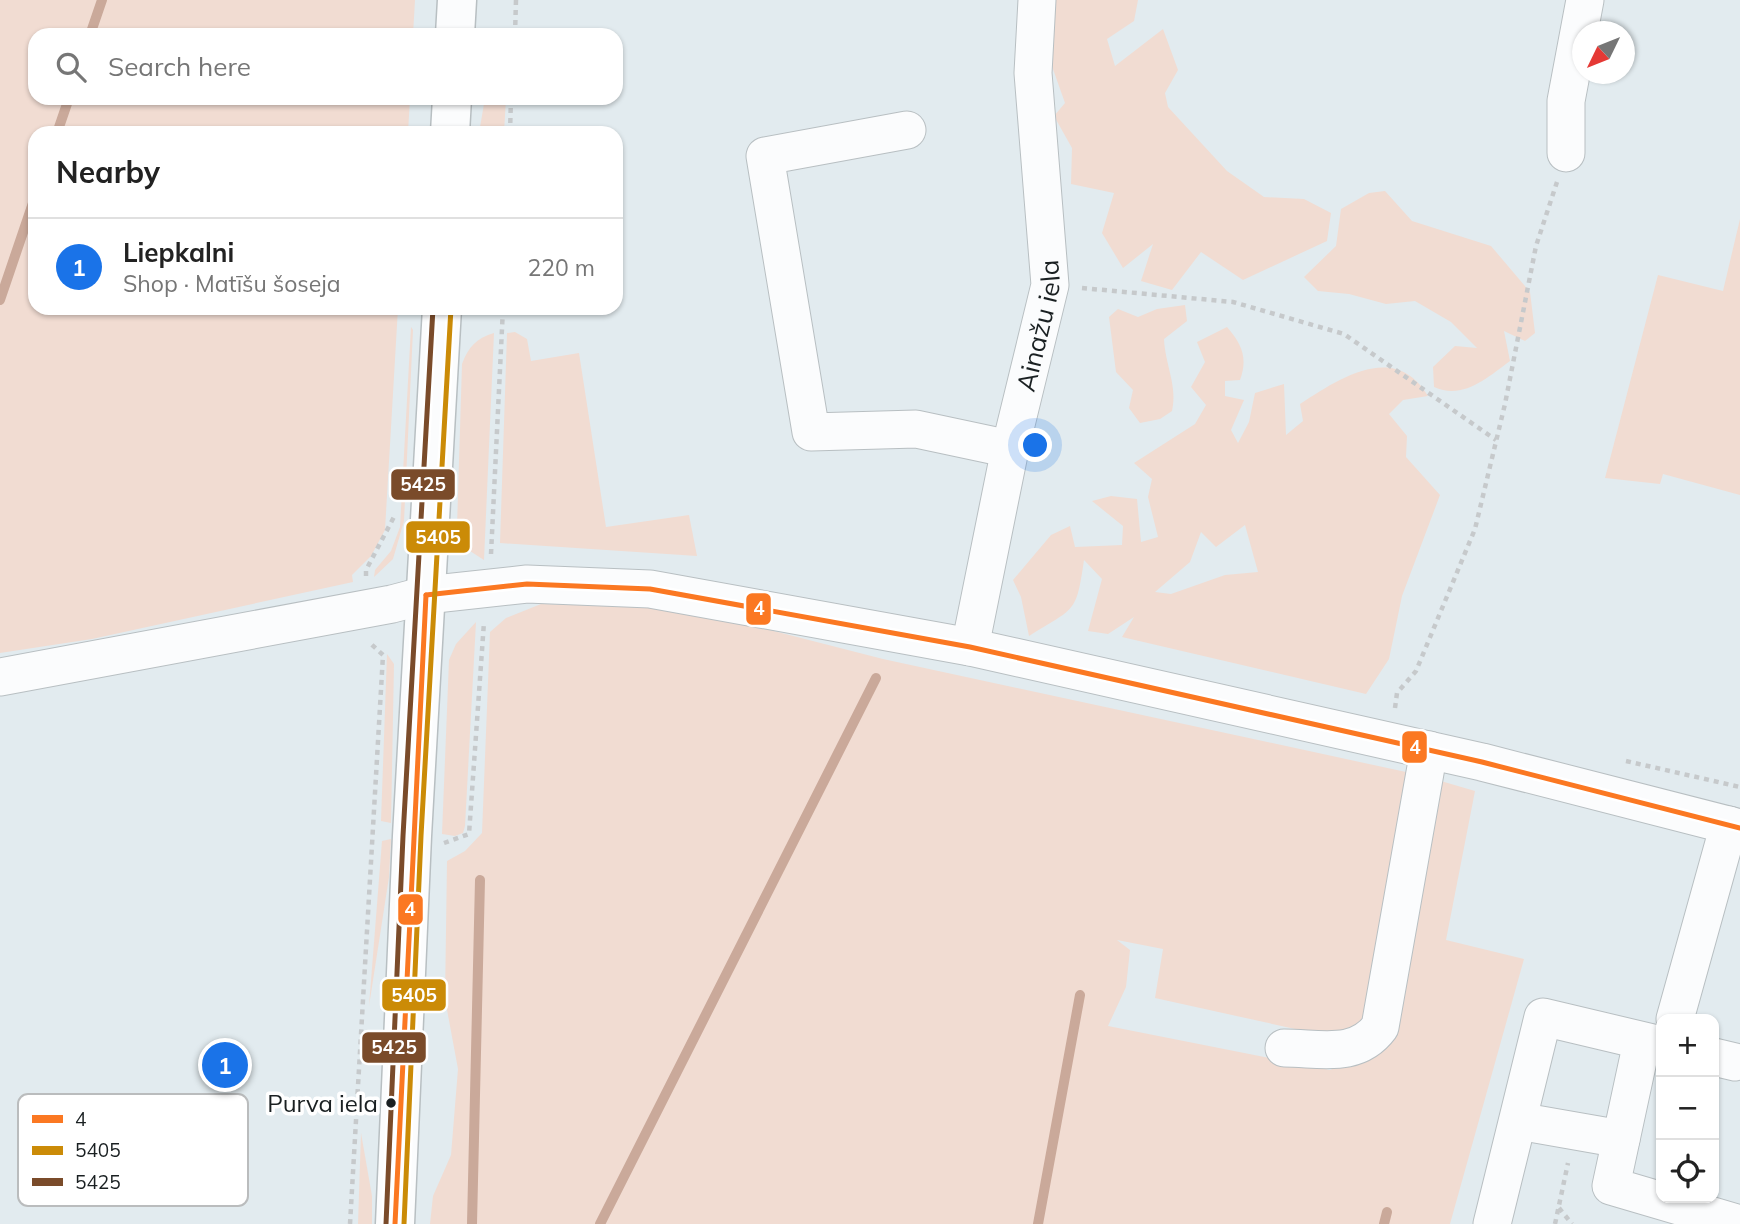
<!DOCTYPE html>
<html lang="en">
<head>
<meta charset="utf-8">
<style>
  :root { --surface:#fff; --page:#f6f6f6; --text:#222; --muted:#767676; --line:#e0e0e0; --accent:#1a73e8 }
  body { margin:0; font-family:Mulish,sans-serif; background:var(--page); color:var(--text) }
  .controls { position:absolute; right:21px; bottom:21px; display:grid; overflow:hidden; border-radius:14px; box-shadow:0 2px 5px #0004 }
  .controls button { width:63px; height:63px; display:grid; place-items:center; padding:0; border:0; border-bottom:2px solid var(--line); background:var(--surface); color:var(--text); font:35px sans-serif }
  .compass { position:absolute; left:1572px; top:21px; width:63px; height:63px; border-radius:50%; background:var(--surface); box-shadow:0 2px 5px #0004; rotate:227deg }
  .you { position:absolute; left:1036px; top:446px; width:24px; height:24px; margin:-18px; border:5px solid #fff; border-radius:50%; background:#1a73e8; box-shadow:0 0 0 10px #1a73e833 }
  .badge { display:grid; place-items:center; width:46px; height:46px; border-radius:50%; background:var(--accent); color:#fff; font-size:23px; font-weight:700 }
  .pin { position:absolute; translate:-50% -50%; border:4px solid #fff; box-shadow:0 2px 7px #0006 }
  .list { margin:0; padding:0; list-style:none }
  h2 { display:flex; justify-content:space-between; align-items:center; height:91px; margin:0; padding:0 28px; font-size:30px }
  h2 small { font-size:23px; font-weight:400; color:var(--muted) }
  .list li { display:grid; grid-template-columns:46px 1fr auto; gap:21px; align-items:center; box-sizing:border-box; height:98px; padding:0 28px; border-top:2px solid var(--line) }
  .list b { display:block; font-size:26px; white-space:nowrap }
  .list p { margin:0; font-size:23px; white-space:nowrap; color:var(--muted) }
  .list em { font-size:23px; font-style:normal; color:var(--muted) }
  .icon { flex:none; width:38px; height:38px; fill:none; stroke:currentColor; stroke-width:2; stroke-linecap:round; stroke-linejoin:round }
  .map { position:relative; flex:none; width:1740px; height:1224px; overflow:hidden }
  .search { position:absolute; background:var(--surface); box-shadow:0 2px 5px #0004; left:28px; top:28px; width:595px; height:77px; display:flex; align-items:center; gap:18px; box-sizing:border-box; padding:0 24px; border-radius:21px; color:var(--muted); font-size:26px }
  .panel { position:absolute; background:var(--surface); box-shadow:0 2px 5px #0004; left:28px; top:126px; width:595px; height:189px; border-radius:21px }
  .map>svg:first-child { display:block }
  .green { fill:#f1dcd2; fill-rule:evenodd }
  .lines { fill:none; stroke-linecap:round; stroke-linejoin:round }
  .stream { stroke:#caa99a; stroke-width:10 }
  .minor-casing { stroke:#b8bfc2; stroke-width:39 }
  .major-casing { stroke:#b8bfc2; stroke-width:41 }
  .path { stroke:#c6c9cb; stroke-width:4.5; stroke-dasharray:5 5; stroke-linecap:butt }
  .minor { stroke:#fbfcfd; stroke-width:37 }
  .major { stroke:#fbfcfd; stroke-width:38 }
  .bus-1-casing { stroke:#fff; stroke-width:10 }
  .bus-2-casing { stroke:#fff; stroke-width:10 }
  .bus-3-casing { stroke:#fff; stroke-width:10 }
  .bus-1 { stroke:#fb7822; stroke-width:5 }
  .bus-2 { stroke:#cb8b07; stroke-width:5 }
  .bus-3 { stroke:#7a4b2a; stroke-width:5 }
  .bus-dot { fill:#1a2022; stroke:#fff; stroke-width:2.5 }
  .labels { text-anchor:middle; dominant-baseline:central; stroke-width:7; stroke-linejoin:round; paint-order:stroke }
  .bus-label { font-size:24px; fill:#1a2022; stroke:#fff; text-anchor:end }
  .street-label { font-size:26px; fill:#1a2022; stroke:#fff }
  .key { fill:#fff; stroke:#babcbd; stroke-width:2 }
  .key-label { font-size:19px; fill:#1a2022 }
  .line-badge { stroke:#fff; stroke-width:2.5 }
  .badge-label { font-size:19px; text-anchor:middle; font-weight:bold; fill:#fff }
</style>
</head>
<body>
<div class="map">
<svg width="1740" height="1224" viewBox="0 0 1740 1224">
  <rect width="100%" height="100%" fill="#e2ebef"/>
  <g class="green">
    <polygon points="0,0 415,0 413,35 35,35 35,98 410,98 408,133 35,133 35,308 398,308 385,530 371,556 352,575 353,582 92,639 0,653"/>
    <polygon points="1043,0 1138,0 1134,21 1107,39 1115,66 1163,29 1178,70 1165,93 1168,107 1227,171 1264,197 1304,199 1331,213 1327,241 1243,280 1201,252 1172,290 1141,281 1153,244 1123,268 1102,233 1114,193 1071,184 1072,148 1054,116 1065,103 1048,55"/>
    <polygon points="485,98 506,98 504,133 479,133"/>
    <path d="M1385,191L1412,221L1491,246L1530,292L1535,333L1525,341L1504,331L1510,361C1487,378 1463,400 1434,387L1433,367L1455,346L1477,348L1451,322L1415,301L1386,304L1349,294L1318,291L1304,277L1336,246L1341,209L1369,193Z"/>
    <polygon points="1740,219 1740,495 1663,474 1660,484 1605,478 1658,275 1723,291"/>
    <path d="M1185,305L1187,321L1164,339C1165,364 1178,387 1172,411L1160,419L1140,423L1129,408L1133,390L1116,372L1109,317L1118,309L1138,317L1157,309Z"/>
    <polygon points="411,327 413,330 404,521 393,559 374,577 375,570 391,551 400,527"/>
    <path d="M1227,327C1242,344 1248,358 1240,380L1225,381V396L1244,400L1231,430L1238,443L1249,422L1255,393L1284,384L1286,435L1303,421L1300,404C1340,378 1395,341 1428,396L1403,400L1389,414L1407,436L1406,457L1440,495L1402,596L1389,659L1366,694L1122,637L1134,617L1108,634L1088,631L1102,579L1084,560C1076,615 1075,607 1029,636L1021,597L1013,580L1051,535L1070,526L1075,547L1122,545L1123,526L1092,501L1111,496L1137,499L1141,542L1158,537L1148,497L1152,479L1134,463L1195,424L1206,405L1191,387L1205,362L1197,342ZM1245,525L1258,572L1225,575L1171,594L1155,592L1190,562L1201,532L1216,547Z"/>
    <polygon points="515,332 527,339 531,361 579,353 606,527 689,515 697,556 500,543 507,333"/>
    <path d="M494,333L484,560L470,551L457,527L462,364C468,347 477,338 494,333Z"/>
    <polygon points="541,604 655,607 754,626 883,659 1406,772 1374,1005 1357,1028 1327,1036 1155,998 1163,949 1117,940 1130,950 1126,987 1108,1026 1330,1070 1360,1057 1387,1033 1400,998 1434,779 1475,791 1446,940 1524,959 1450,1224 430,1224 433,1196 451,1155 458,1069 445,999 447,861 465,851 482,833 490,632 506,618"/>
    <polygon points="476,622 465,826 463,833 455,836 442,834 449,660 456,644"/>
    <polygon points="387,654 394,664 391,823 381,821"/>
    <polygon points="391,839 389,877 369,1006 382,841"/>
    <polygon points="361,1133 372,1196 372,1224 358,1224"/>
  </g>
  <g class="lines">
    <g class="stream">
      <polyline points="90,35 102,0"/>
      <polyline points="57,133 69,98"/>
      <polyline points="0,300 35,197"/>
      <polyline points="472,1224 480,880"/>
      <polyline points="600,1224 876,678"/>
      <polyline points="1038,1224 1080,995"/>
      <polyline points="1384,1224 1387,1212"/>
    </g>
    <defs>
      <g id="minor">
        <polyline points="907,130 765,156 811,432 916,429 1010,449"/>
        <polyline points="1566,153 1566,101 1585,0"/>
        <path id="s1" d="M970,647L1010,449L1050,285L1033,73L1037,0"/>
        <polyline points="0,677 392,604 426,595 527,584 650,589 970,647 1482,762 1740,828"/>
        <polyline points="1675,1019 1729,825"/>
        <polyline points="1642,1042 1611,1186 1740,1224"/>
        <path d="M1284,1048C1321,1048 1356,1059 1380,1027L1429,750"/>
        <polyline points="1714,1057 1735,1062"/>
        <polyline points="1518,1121 1621,1139"/>
        <polyline points="1492,1224 1543,1017 1661,1045"/>
      </g>
      <g id="major">
        <polyline points="455,35 457,0"/>
        <polyline points="450,133 452,98"/>
        <polyline points="395,1224 412,836 442,308"/>
      </g>
    </defs>
    <use href="#minor" class="minor-casing"/>
    <use href="#major" class="major-casing"/>
    <g class="path">
      <polyline points="515,35 516,0"/>
      <polyline points="510,133 511,98"/>
      <polyline points="1082,288 1233,302 1344,334 1496,440"/>
      <polyline points="491,554 503,308"/>
      <polyline points="366,576 366,570 395,515"/>
      <polyline points="1395,708 1397,693 1416,671 1475,529 1505,404 1536,246 1557,182"/>
      <polyline points="1626,761 1740,787"/>
      <polyline points="444,843 469,834 484,622"/>
      <polyline points="1559,1208 1572,1224"/>
      <polyline points="350,1224 383,655 370,643"/>
      <polyline points="1555,1224 1568,1163"/>
    </g>
    <use href="#minor" class="minor"/>
    <use href="#major" class="major"/>
    <defs>
      <g id="bus-1">
        <polyline points="426,595 527,584 650,589 970,647 1482,762 1740,828"/>
        <polyline points="395,1224 426,595"/>
      </g>
      <polyline id="bus-2" points="404,1224 421,836 451,308"/>
      <polyline id="bus-3" points="386,1224 403,836 433,308"/>
    </defs>
    <use href="#bus-1" class="bus-1-casing"/>
    <use href="#bus-2" class="bus-2-casing"/>
    <use href="#bus-3" class="bus-3-casing"/>
    <use href="#bus-1" class="bus-1"/>
    <use href="#bus-2" class="bus-2"/>
    <use href="#bus-3" class="bus-3"/>
  </g>
  <circle class="bus-dot" cx="391" cy="1103" r="6"/>
  <g class="labels">
    <g class="bus-label">
      <text x="378" y="1103">Purva iela</text>
    </g>
    <g class="street-label">
      <text stroke="none"><textPath href="#s1" startOffset="329">Ainažu iela</textPath></text>
    </g>
  </g>
  <rect x="18" y="1094" width="230" height="112" rx="10" class="key"/>
  <rect x="32" y="1115" width="31" height="8" fill="#fb7822"/>
  <rect x="32" y="1146" width="31" height="9" fill="#cb8b07"/>
  <rect x="32" y="1178" width="31" height="8" fill="#7a4b2a"/>
  <g class="key-label">
    <text x="75" y="1126">4</text>
    <text x="75" y="1157">5405</text>
    <text x="75" y="1189">5425</text>
  </g>
  <g class="line-badge">
    <rect x="390" y="468" width="66" height="33" rx="7" fill="#7a4b2a"/>
    <rect x="405" y="520" width="66" height="34" rx="7" fill="#cb8b07"/>
    <rect x="745" y="592" width="27" height="34" rx="7" fill="#fb7822"/>
    <rect x="1401" y="730" width="27" height="34" rx="7" fill="#fb7822"/>
    <rect x="397" y="893" width="27" height="33" rx="7" fill="#fb7822"/>
    <rect x="381" y="978" width="66" height="34" rx="7" fill="#cb8b07"/>
    <rect x="361" y="1031" width="66" height="33" rx="7" fill="#7a4b2a"/>
  </g>
  <g class="badge-label">
    <text x="423" y="491">5425</text>
    <text x="438" y="544">5405</text>
    <text x="759" y="615">4</text>
    <text x="1415" y="754">4</text>
    <text x="410" y="916">4</text>
    <text x="414" y="1002">5405</text>
    <text x="394" y="1054">5425</text>
  </g>
</svg>
<div class="controls">
<button>+</button>
<button>−</button>
<button><svg class="icon" aria-label="locate" viewBox="0 0 24 24"><circle cx="12" cy="12" r="6"/><path d="M12 2v4M12 18v4M2 12h4M18 12h4"/></svg></button>
</div>
<svg class="compass" viewBox="-18 -18 36 36"><path d="M0-13l5 13h-10z" fill="#e53935"/><path d="M0 13l5-13h-10z" fill="#767676"/></svg>
<div class="you"></div>
<div class="pin badge" style="left:225px;top:1065px">1</div>
<div class="search"><svg class="icon" aria-label="search" viewBox="0 0 24 24"><circle cx="10" cy="10" r="6"/><path d="M15 15l6 6"/></svg>Search here</div>
<section class="panel">
<h2>Nearby<small></small></h2>
<ul class="list">
<li><span class="badge">1</span><div><b>Liepkalni</b><p>Shop · Matīšu šoseja</p></div><em>220 m</em></li>
</ul>
</section>
</div>
</body>
</html>
